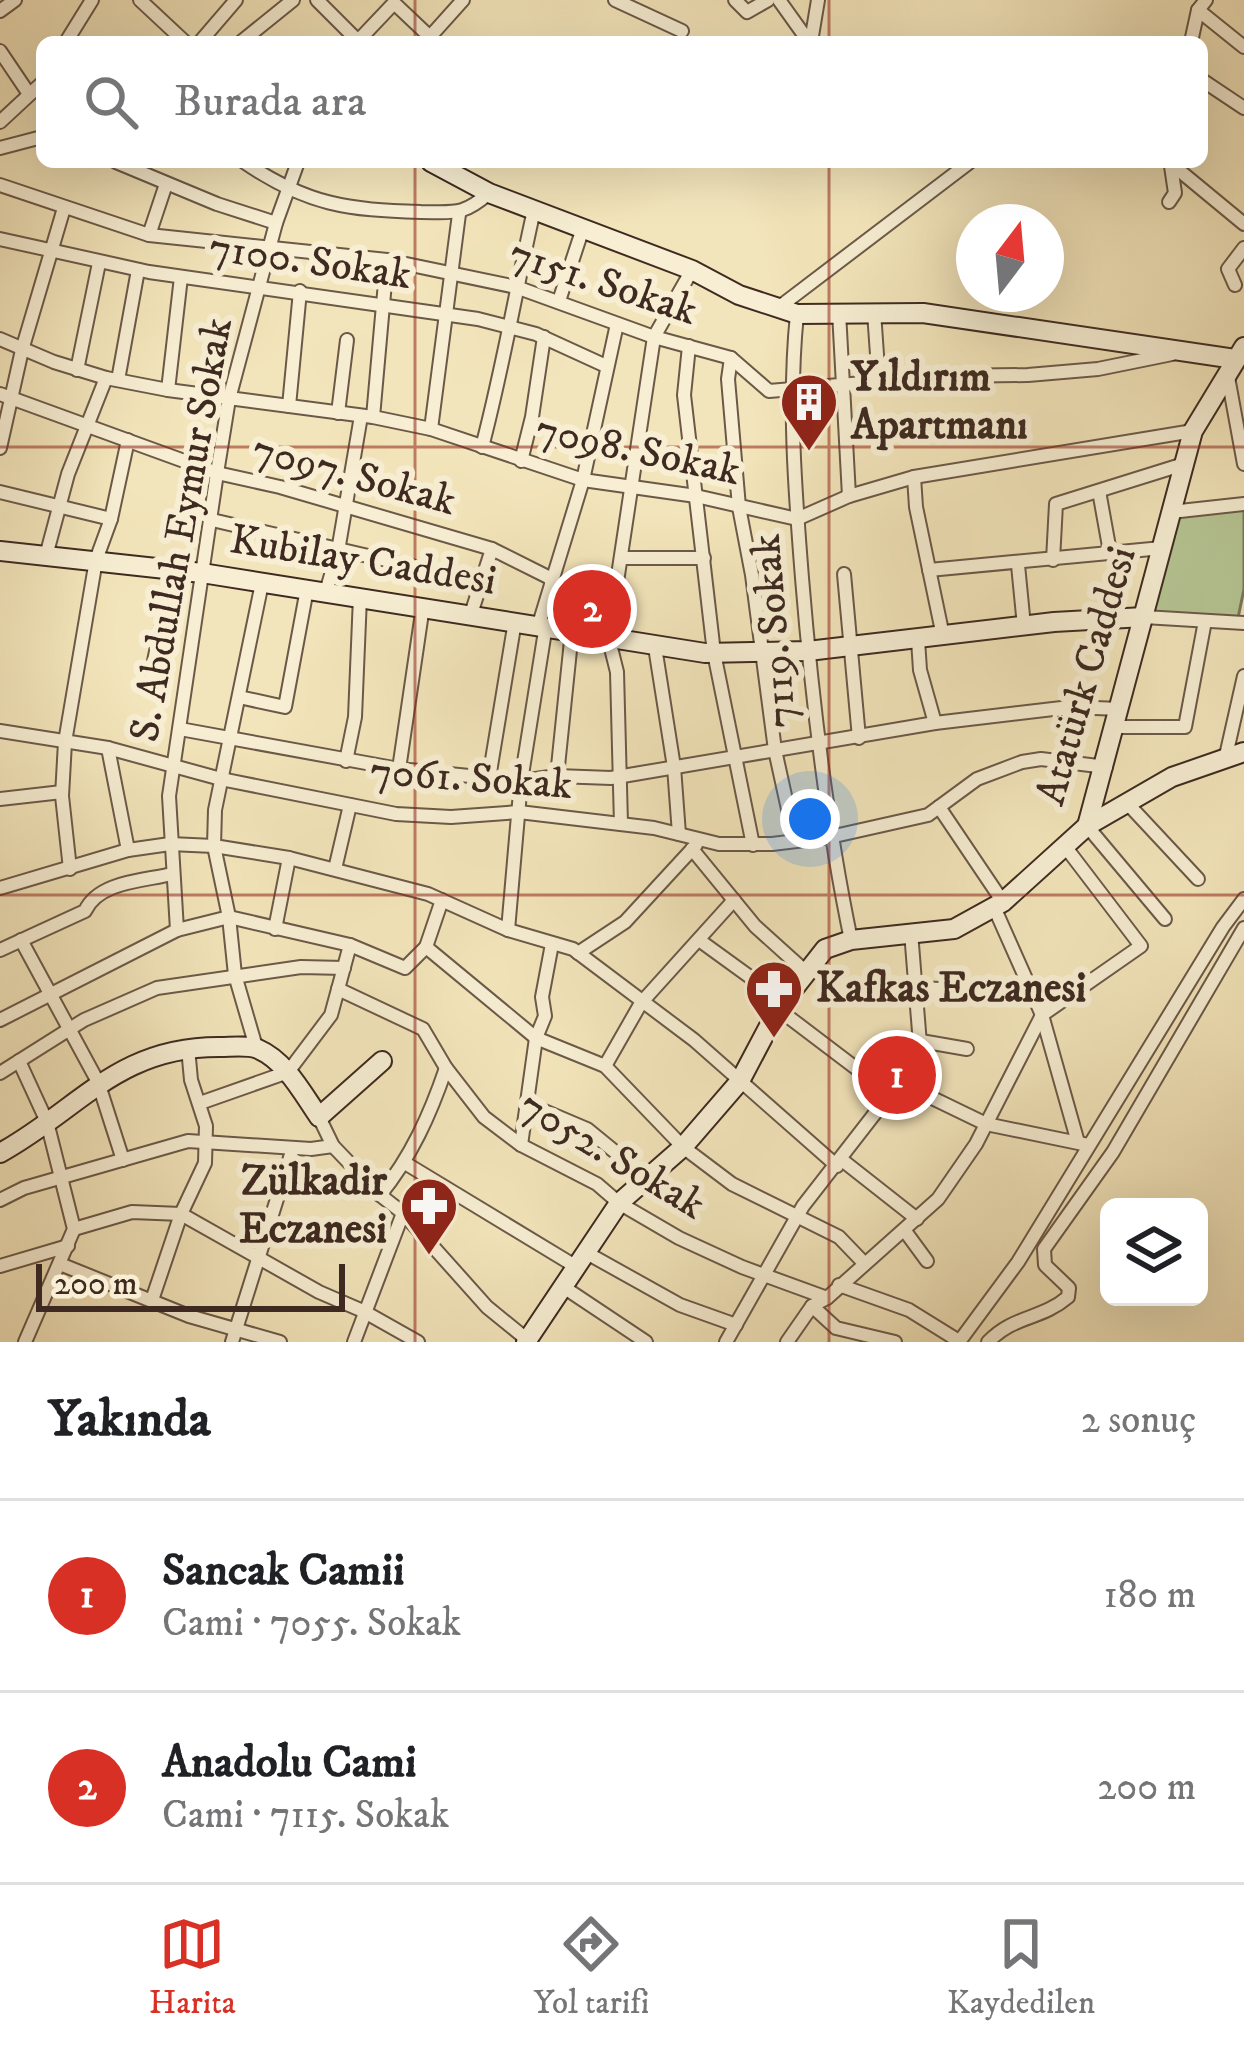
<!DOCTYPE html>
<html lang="tr">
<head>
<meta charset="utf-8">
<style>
  :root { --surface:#fff; --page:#f6f6f6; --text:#202124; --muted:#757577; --line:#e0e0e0; --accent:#d93025 }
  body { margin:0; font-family:"IM FELL DW Pica",serif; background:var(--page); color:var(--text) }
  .controls { position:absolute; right:36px; bottom:36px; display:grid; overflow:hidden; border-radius:18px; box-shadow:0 12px 48px #0002 }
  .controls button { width:108px; height:108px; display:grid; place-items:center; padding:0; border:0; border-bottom:3px solid var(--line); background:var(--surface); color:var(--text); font:60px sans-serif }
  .compass { position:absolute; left:956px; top:204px; width:108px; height:108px; border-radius:50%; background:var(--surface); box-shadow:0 12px 48px #0002; rotate:16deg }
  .scale { position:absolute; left:36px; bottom:30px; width:309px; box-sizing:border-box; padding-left:12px; border:6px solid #3e2a21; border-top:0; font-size:33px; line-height:42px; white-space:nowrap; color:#3e2a21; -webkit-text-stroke:9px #f7eed3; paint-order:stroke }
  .you { position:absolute; left:810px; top:819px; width:42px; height:42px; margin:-30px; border:9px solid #fff; border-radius:50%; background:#1a73e8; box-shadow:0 0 0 18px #1a73e833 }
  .badge { display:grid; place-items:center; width:78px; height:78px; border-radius:50%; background:var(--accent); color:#fff; font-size:39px; font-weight:700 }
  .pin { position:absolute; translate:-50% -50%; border:6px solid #fff; box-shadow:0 3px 12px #0006 }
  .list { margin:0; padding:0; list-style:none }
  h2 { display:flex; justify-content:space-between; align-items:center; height:156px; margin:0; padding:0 48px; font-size:51px }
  h2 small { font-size:39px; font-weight:400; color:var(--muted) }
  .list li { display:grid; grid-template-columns:78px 1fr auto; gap:36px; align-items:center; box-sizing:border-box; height:192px; padding:0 48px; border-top:3px solid var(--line) }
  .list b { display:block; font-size:45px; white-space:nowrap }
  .list p { margin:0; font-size:39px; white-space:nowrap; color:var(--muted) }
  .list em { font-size:39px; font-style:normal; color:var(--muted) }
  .icon { flex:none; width:66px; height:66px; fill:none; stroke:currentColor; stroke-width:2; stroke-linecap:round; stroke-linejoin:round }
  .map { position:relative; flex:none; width:1244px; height:1342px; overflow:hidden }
  .search { position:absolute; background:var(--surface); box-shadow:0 12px 48px #0002; left:36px; right:36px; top:36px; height:132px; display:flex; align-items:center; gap:30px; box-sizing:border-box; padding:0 42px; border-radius:18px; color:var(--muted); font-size:45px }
  .sheet { height:540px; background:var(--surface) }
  nav { display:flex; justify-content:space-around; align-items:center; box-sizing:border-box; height:168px; border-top:3px solid var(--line); background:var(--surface); font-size:33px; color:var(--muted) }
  nav a { display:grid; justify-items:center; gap:6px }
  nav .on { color:var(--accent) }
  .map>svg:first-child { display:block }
  .green { fill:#b6c694; stroke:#7a785a; stroke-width:3 }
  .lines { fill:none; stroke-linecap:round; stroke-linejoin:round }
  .street-casing { stroke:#6b5948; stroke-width:16 }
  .secondary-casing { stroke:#3e2a21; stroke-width:22 }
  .street { stroke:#f7eed3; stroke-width:12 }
  .secondary { stroke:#f7eed3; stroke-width:18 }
  .grid { fill:none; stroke:#8f2418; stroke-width:3; stroke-opacity:0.55 }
  .labels { text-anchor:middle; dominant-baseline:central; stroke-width:12; stroke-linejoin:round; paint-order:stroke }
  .street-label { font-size:42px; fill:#3e2a21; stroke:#f7eed3 }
  .poi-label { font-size:42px; font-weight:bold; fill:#3e2a21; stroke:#f7eed3; text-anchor:start }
</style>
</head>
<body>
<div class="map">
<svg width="1244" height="1342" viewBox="0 0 1244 1342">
  <rect width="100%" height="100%" fill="#f3e5bb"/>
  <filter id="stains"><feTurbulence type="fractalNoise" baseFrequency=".00167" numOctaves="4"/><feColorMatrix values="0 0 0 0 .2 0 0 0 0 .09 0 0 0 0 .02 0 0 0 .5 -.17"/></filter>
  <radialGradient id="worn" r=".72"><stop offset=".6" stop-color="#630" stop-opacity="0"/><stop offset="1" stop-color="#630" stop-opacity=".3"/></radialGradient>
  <polygon class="green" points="1244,508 1244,589 1238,618 1151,612 1176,514"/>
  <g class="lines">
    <defs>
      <g id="street">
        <polyline points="140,0 185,42"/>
        <polyline points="317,0 359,42"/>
        <polyline points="615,0 682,31"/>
        <polyline points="735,0 747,12 768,0"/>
        <polyline points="779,0 809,42"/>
        <polyline points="1198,10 1244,47"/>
        <polyline points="0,11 15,0"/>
        <polyline points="428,39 463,0"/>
        <polyline points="358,41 394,3 430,37"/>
        <polyline points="66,42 92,0"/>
        <polyline points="200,42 236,0"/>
        <polyline points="241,42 293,0"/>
        <polyline points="811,42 818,0"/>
        <polyline points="1191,42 1198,10 1206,0"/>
        <polyline points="0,51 29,94"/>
        <polyline points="1202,80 1244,108"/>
        <polyline points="0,122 42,83"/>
        <polyline points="0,148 42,137"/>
        <polyline points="116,162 217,204 276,223"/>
        <path d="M244,162C307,205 348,210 421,212C454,212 463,216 489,193"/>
        <polyline points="1169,162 1244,224"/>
        <polyline points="0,185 149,235 387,260 516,287 654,337 731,358 769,391 945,376 1028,375 1098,369 1172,354"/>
        <polyline points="1169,202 1175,193 1171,166"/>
        <polyline points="149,235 166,184"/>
        <polyline points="0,239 149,272 478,319 536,334 606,366"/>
        <polyline points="1235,285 1228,269 1244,248"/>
        <polyline points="559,301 583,228"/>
        <polyline points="778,308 970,162"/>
        <polyline points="839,312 849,496"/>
        <polyline points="874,312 879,383"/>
        <path d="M797,314C788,402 795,490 802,578C812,700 826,820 851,940"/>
        <polyline points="0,339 54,362 106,378 168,390 373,417 431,429 583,480 696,496 797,519 849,496 914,477 1193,431"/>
        <polyline points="689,346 684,395 714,653 753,845"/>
        <polyline points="731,358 728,379 739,507 752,575 775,750 795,841"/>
        <polyline points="77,370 99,263"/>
        <polyline points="1228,377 1244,464"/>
        <polyline points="118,380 138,270"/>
        <polyline points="168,390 181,277"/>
        <polyline points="0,394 217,473 280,487 492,549 552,579"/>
        <polyline points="289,406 300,291"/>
        <polyline points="338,413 347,340"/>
        <polyline points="373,417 387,260"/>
        <polyline points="431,429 459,214"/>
        <path d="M482,447C503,368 516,289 534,210"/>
        <polyline points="0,448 22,350 64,208"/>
        <polyline points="521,461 532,417 544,337"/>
        <polyline points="914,477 916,507 943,636"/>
        <polyline points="1099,491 1110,552"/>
        <polyline points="0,492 111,519"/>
        <polyline points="1171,512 1244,504"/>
        <polyline points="212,520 481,582"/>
        <polyline points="46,556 68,474 106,378"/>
        <polyline points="621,558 704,558"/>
        <polyline points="1053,560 1056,504 1184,464"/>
        <polyline points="1018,565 1024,626"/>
        <polyline points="929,570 1162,548"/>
        <polyline points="844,574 859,738"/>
        <polyline points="551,583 615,595"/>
        <polyline points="326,592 338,551 361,416"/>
        <polyline points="471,614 492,549"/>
        <polyline points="1144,617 1244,623"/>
        <polyline points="539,624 583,480 617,324"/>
        <polyline points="918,640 920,670 935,723"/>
        <polyline points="655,647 674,767 679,834"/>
        <polyline points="149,685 173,570"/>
        <polyline points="239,697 285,707 307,589"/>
        <polyline points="1116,727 1185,727 1205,621"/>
        <polyline points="180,729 399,769 521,781 557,776 611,778 935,723 1070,707 1120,709"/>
        <polyline points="0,731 108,748 221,779 396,814 451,817 519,812 654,828 719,844 772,844 830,837 928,815 977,779 1022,762 1041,759 1106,767"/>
        <polyline points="108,748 128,850"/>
        <polyline points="1225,760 1244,676"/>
        <polyline points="346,761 355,717 360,597"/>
        <polyline points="399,769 423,606"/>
        <polyline points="557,776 572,631"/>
        <polyline points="489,778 515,621"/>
        <polyline points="0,799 62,792"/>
        <polyline points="1128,804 1198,879"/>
        <polyline points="939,807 1003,902"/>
        <polyline points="621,824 617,672 609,640 615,595 654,337 692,270"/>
        <polyline points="1087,826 1165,919"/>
        <polyline points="692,849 755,926 806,972"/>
        <polyline points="70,869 62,796 65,742 96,560 111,519 128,440"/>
        <polyline points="335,869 350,805"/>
        <polyline points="0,888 128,850 170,844 214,846 289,858 428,894 508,930 573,949 694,1040 837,1166"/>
        <polyline points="442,900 426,947 536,1038 605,1066 683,1147 732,1184 839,1237 864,1263"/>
        <polyline points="994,907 1042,1015 1077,1139"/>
        <polyline points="275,929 289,858"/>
        <polyline points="177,930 169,796 217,473 229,399 276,223 298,162"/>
        <polyline points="508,930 521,781 546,625"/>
        <polyline points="911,932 924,1094"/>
        <polyline points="21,940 98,1082 123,1160"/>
        <polyline points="699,940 783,1001"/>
        <path d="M0,950L85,911C99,881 144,881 172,874"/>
        <polyline points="578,953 625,922 696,845"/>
        <polyline points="916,988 989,991 1029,984"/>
        <polyline points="338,989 423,1029 446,1068 484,1117 521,1145 597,1184 619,1203 679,1238 742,1267 827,1298"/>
        <polyline points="778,1009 890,1094 924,1094 986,1124 1088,1145"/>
        <polyline points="0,1020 177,930 229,917 350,945 405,968 426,947"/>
        <polyline points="921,1041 967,1049"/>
        <polyline points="256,1047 235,975 229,917 214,846 215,810 262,583"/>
        <polyline points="19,1061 47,1122 74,1229 25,1342"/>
        <polyline points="605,1066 641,1003 734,900"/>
        <polyline points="0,1073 84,1020 157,988 301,967 344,968"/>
        <polyline points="200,1103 288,1072 331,1015 350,945"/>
        <polyline points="528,1104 587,1129 647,1178"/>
        <polyline points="319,1117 333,1146 380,1195 403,1213 487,1307 530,1342"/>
        <polyline points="521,1145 536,1038 545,1016 542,997 552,944"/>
        <polyline points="842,1160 917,1219"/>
        <polyline points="405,1163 575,1266"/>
        <path d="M380,1195C411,1157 430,1115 446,1068"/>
        <polyline points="0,1200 24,1188 188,1141 311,1149 333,1146"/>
        <polyline points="74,1229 132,1212 181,1214 319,1292 363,1311 418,1342"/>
        <polyline points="905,1231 927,1261"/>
        <polyline points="585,1252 680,1305 736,1325"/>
        <polyline points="60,1264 189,1316 280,1342"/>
        <polyline points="0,1266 68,1246"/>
        <polyline points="839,1285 909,1310 959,1341"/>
        <polyline points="562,1286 646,1342"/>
        <polyline points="152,1300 181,1214 205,1163 206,1126 191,1080 188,1048"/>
        <polyline points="812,1306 836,1328 895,1342"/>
        <polyline points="232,1342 293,1148"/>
        <polyline points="354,1342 403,1213"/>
        <polyline points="726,1342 803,1206 890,1094"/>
        <polyline points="787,1342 812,1306 827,1298 938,1199 976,1144 1042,1015 1141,946 1064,845"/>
        <polyline points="959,1342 1018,1262 1223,927 1244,899"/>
        <path d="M988,1342C1014,1315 1041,1320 1068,1297L1069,1288L1045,1265L1044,1249L1113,1152L1244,928"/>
      </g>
      <g id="secondary">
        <polyline points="431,162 489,193 692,270 739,295 797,314 923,313 1235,359"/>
        <polyline points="0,551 202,573 705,653 808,651 1054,622 1144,617"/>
        <polyline points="1087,826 1193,431 1244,347"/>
        <path d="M0,1153C80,1109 118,1046 221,1047C231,1047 249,1045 258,1049C286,1061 303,1094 319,1117L382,1061"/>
        <polyline points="526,1342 619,1203 683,1147 740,1081 778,1009 825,949 851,940 954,929 1003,902 1087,826 1172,777 1244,752"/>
      </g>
    </defs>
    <use href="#street" class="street-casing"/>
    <use href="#secondary" class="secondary-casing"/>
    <use href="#street" class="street"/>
    <use href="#secondary" class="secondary"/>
  </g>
  <path class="grid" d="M415,0V42M829,0V42M415,162V1342M829,162V1342M0,447H1244M0,895H1244"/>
  <defs>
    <symbol id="building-pin" viewBox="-11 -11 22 30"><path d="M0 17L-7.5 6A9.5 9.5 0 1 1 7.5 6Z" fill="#8f2418" stroke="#f7eed3"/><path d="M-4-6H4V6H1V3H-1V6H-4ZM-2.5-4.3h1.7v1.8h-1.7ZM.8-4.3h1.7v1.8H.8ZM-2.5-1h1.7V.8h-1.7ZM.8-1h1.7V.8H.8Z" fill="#fff"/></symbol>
    <symbol id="pharmacy-pin" viewBox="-11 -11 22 30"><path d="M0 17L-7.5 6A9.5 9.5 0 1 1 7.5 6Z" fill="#8f2418" stroke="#f7eed3"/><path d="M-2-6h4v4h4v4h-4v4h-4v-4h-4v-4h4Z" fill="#fff"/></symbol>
  </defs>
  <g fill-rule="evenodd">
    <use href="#building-pin" x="776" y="369" width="66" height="90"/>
    <use href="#pharmacy-pin" x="741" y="956" width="66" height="90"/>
    <use href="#pharmacy-pin" x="396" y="1173" width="66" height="90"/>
  </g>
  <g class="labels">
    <g class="street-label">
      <text transform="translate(310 262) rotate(8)">7100. Sokak</text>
      <text transform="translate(603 283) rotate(18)">7151. Sokak</text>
      <text transform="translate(638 451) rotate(12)">7098. Sokak</text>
      <text transform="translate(354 476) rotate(15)">7097. Sokak</text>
      <text transform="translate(182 530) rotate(-80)">S. Abdullah Eymur Sokak</text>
      <text transform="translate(363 561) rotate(9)">Kubilay Caddesi</text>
      <text transform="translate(775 631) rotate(-95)">7119. Sokak</text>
      <text transform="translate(1087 676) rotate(-74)">Atatürk Caddesi</text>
      <text transform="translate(471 779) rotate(4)">7061. Sokak</text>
      <text transform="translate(612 1156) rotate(31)">7052. Sokak</text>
    </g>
    <g class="poi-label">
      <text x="851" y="378">Yıldırım<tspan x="851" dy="48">Apartmanı</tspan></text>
      <text x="816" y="989">Kafkas Eczanesi</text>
      <text x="387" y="1182" text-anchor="end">Zülkadir<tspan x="387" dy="48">Eczanesi</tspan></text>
    </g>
  </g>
  <rect width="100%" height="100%" filter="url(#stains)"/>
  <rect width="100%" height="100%" fill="url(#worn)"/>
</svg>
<div class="controls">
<button><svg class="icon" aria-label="layers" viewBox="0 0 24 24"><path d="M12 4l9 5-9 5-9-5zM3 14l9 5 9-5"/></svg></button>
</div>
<svg class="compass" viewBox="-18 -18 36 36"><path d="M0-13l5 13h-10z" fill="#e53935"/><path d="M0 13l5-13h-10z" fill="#757577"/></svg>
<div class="scale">200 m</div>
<div class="you"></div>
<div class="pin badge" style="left:897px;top:1075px">1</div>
<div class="pin badge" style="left:592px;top:609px">2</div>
<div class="search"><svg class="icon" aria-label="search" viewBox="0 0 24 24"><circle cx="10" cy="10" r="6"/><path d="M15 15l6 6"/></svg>Burada ara</div>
</div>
<section class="sheet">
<h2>Yakında<small>2 sonuç</small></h2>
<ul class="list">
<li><span class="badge">1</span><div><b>Sancak Camii</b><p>Cami · 7055. Sokak</p></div><em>180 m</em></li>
<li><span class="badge">2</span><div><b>Anadolu Cami</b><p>Cami · 7115. Sokak</p></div><em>200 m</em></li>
</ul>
</section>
<nav>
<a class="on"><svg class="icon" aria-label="map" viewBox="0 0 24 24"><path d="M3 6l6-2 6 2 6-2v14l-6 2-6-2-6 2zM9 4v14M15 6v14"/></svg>Harita</a>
<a><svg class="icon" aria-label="directions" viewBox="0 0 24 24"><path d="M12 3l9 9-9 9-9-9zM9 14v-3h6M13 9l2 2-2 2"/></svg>Yol tarifi</a>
<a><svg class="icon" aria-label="saved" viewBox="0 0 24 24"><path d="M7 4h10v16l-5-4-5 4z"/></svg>Kaydedilen</a>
</nav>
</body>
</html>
